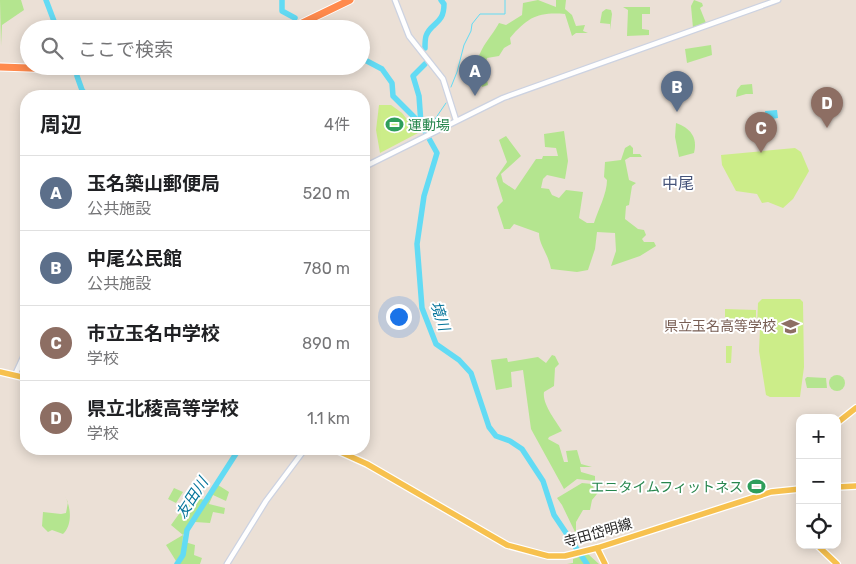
<!DOCTYPE html>
<html lang="ja">
<head>
<meta charset="utf-8">
<style>
  :root { --surface:#fff; --page:#f6f6f6; --text:#202124; --muted:#757577; --line:#e0e0e0; --accent:#ea580c }
  body { margin:0; font-family:Rubik,"Noto Sans JP",sans-serif; background:var(--page); color:var(--text) }
  .controls { position:absolute; right:15px; bottom:15px; display:grid; overflow:hidden; border-radius:10px; box-shadow:0 2px 12px #0003 }
  .controls button { width:45px; height:45px; display:grid; place-items:center; padding:0; border:0; border-bottom:1px solid var(--line); background:var(--surface); color:var(--text); font:25px sans-serif }
  .you { position:absolute; left:398px; top:316px; width:18px; height:18px; margin:-12px; border:4px solid #fff; border-radius:50%; background:#1a73e8; box-shadow:0 0 0 8px #1a73e833 }
  .badge { display:grid; place-items:center; width:32px; height:32px; border-radius:50%; background:var(--accent); color:#fff; font-size:16px; font-weight:700 }
  .pin { position:absolute; translate:-50% -41px; filter:drop-shadow(0 1px 2px #0008) }
  .pin::after { content:''; position:absolute; top:26px; width:18px; height:15px; background:inherit; clip-path:polygon(0 0,100% 0,50% 100%) }
  .list { margin:0; padding:0; list-style:none }
  h2 { display:flex; justify-content:space-between; align-items:center; height:65px; margin:0; padding:0 20px; font-size:21px }
  h2 small { font-size:16px; font-weight:400; color:var(--muted) }
  .list li { display:grid; grid-template-columns:32px 1fr auto; gap:15px; align-items:center; box-sizing:border-box; height:75px; padding:0 20px; border-top:1px solid var(--line) }
  .list b { display:block; font-size:19px; white-space:nowrap }
  .list p { margin:0; font-size:16px; white-space:nowrap; color:var(--muted) }
  .list em { font-size:16px; font-style:normal; color:var(--muted) }
  .icon { flex:none; width:28px; height:28px; fill:none; stroke:currentColor; stroke-width:2; stroke-linecap:round; stroke-linejoin:round }
  .map { position:relative; flex:none; width:856px; height:564px; overflow:hidden }
  .search { position:absolute; background:var(--surface); box-shadow:0 2px 12px #0003; left:20px; top:20px; width:350px; height:55px; display:flex; align-items:center; gap:12px; box-sizing:border-box; padding:0 18px; border-radius:28px; color:var(--muted); font-size:19px }
  .panel { position:absolute; background:var(--surface); box-shadow:0 2px 12px #0003; left:20px; top:90px; width:350px; height:365px; border-radius:20px }
  .map>svg:first-child { display:block }
  .green { fill:#b4e58f }
  .pitch { fill:#cced89 }
  .water { fill:#62dbf4 }
  .lines { fill:none; stroke-linecap:round; stroke-linejoin:round }
  .stream { stroke:#62dbf4; stroke-width:1 }
  .river { stroke:#62dbf4; stroke-width:5.5 }
  .minor-casing { stroke:#ccd2e1; stroke-width:7 }
  .major-casing { stroke:#fff; stroke-width:8 }
  .highway-casing { stroke:#fff; stroke-width:9 }
  .minor { stroke:#fff; stroke-width:4.5 }
  .major { stroke:#f7c14e; stroke-width:5.5 }
  .highway { stroke:#ff8a4d; stroke-width:7 }
  .labels { text-anchor:middle; dominant-baseline:central; stroke-width:4; stroke-linejoin:round; paint-order:stroke }
  .leisure-label { font-size:14px; fill:#27864d; stroke:#fff; text-anchor:start }
  .education-label { font-size:14px; fill:#785e54; stroke:#fff; text-anchor:end }
  .street-label { font-size:14px; fill:#262626; stroke:#fff }
  .water-label { font-size:15px; font-style:italic; fill:#06759b; stroke:#fff }
  .quarter-label { font-size:16px; fill:#455379; stroke:#fff }
</style>
</head>
<body>
<div class="map">
<svg width="856" height="564" viewBox="0 0 856 564">
  <rect width="100%" height="100%" fill="#ebe0d6"/>
  <g class="green">
    <polygon points="0,0 21,0 24,10 2,25 1,46"/>
    <path d="M538,0L556,7V0H566L565,9L572,15L576,26L585,25L583,31L588,33H576L572,36L565,14C538,12 528,17 510,38L511,44L504,48L499,56L487,58L485,69L488,85L482,87L480,81L473,80L476,76C475,51 489,41 499,23L506,25L522,15L523,3Z"/>
    <polygon points="694,0 702,3 703,6 700,8 706,23 693,28 691,6"/>
    <polygon points="623,7 650,7 650,14 642,14 642,29 649,30 649,35 627,36 628,10"/>
    <polygon points="606,9 611,10 612,14 610,30 610,24 600,23 602,12"/>
    <polygon points="711,45 712,55 687,63 685,49"/>
    <polygon points="752,84 753,94 746,94 736,97 737,90 741,85"/>
    <path d="M676,123C690,128 698,137 694,153L679,157L675,137Z"/>
    <path d="M564,131L568,161L565,179L547,175L543,179L541,188L549,189L552,195L559,198L566,190L583,192L579,218L587,223H594C598,210 607,194 607,180L604,177L605,162L621,160L625,148L630,145L633,148V154H640L642,157H630L625,160L629,180L636,183L632,186L629,205L626,206L625,219L638,229L644,230L646,235L642,239L644,242H654L656,246L640,256L611,266L616,251L615,233L597,232L595,249L588,270L577,272L551,269C548,253 539,245 539,233L514,224L510,229H504L497,207L503,201L496,178L507,162L499,140L506,136L521,156L501,174L503,182L515,190L536,159H542L543,156H558L556,148L545,147L544,134Z"/>
    <path d="M552,355L555,356L559,364L555,368L554,386L544,392C542,404 556,421 562,431L549,437L548,439L559,445L564,462H568L566,451L577,450L581,464L592,467H580L581,472L595,476V481L577,479L564,489L531,429L523,370L511,372L512,387L496,390L491,360L507,358L508,362L538,357L546,363Z"/>
    <circle cx="837" cy="383" r="8"/>
    <polygon points="807,377 826,378 827,388 807,388 805,379"/>
    <polygon points="224,471 225,474 218,485 229,492 226,501 213,495 209,504 225,508 224,514 213,512 210,523 195,522 196,515"/>
    <polygon points="582,483 592,484 594,489 601,489 592,500 590,510 583,510 576,522 576,534 562,505 557,498"/>
    <polygon points="174,488 183,492 176,503 168,499"/>
    <path d="M64,495C71,505 73,525 63,534L52,530L48,532L42,526L43,512L61,514L66,513L68,502Z"/>
    <polygon points="192,496 204,500 183,535 182,554 176,561 166,545 183,535 171,525"/>
    <polygon points="185,542 195,545 194,555 202,558 200,564 178,564 184,555"/>
    <polygon points="588,554 599,564 567,564 573,563 573,559"/>
  </g>
  <g class="pitch">
    <polygon points="379,105 391,105 402,113 418,133 380,153 376,130"/>
    <polygon points="795,148 801,152 809,171 793,199 783,208 768,202 762,203 757,194 736,191 722,165 721,155"/>
    <polygon points="762,299 800,299 803,302 804,367 800,397 770,397 766,395 759,351 760,328 757,328 758,303"/>
    <polygon points="725,309 756,310 756,328 725,327"/>
    <polygon points="726,346 732,346 731,363 726,363"/>
  </g>
  <polygon class="water" points="777,110 778,118 766,120 765,111"/>
  <g class="lines">
    <g class="stream">
      <polyline points="451,87 457,72 464,45 471,31 472,24 480,14 505,14 505,0"/>
      <polyline points="429,128 446,103"/>
      <polyline points="425,131 426,131"/>
    </g>
    <g class="river">
      <polyline points="46,0 57,29"/>
      <polyline points="282,0 282,11 295,18"/>
      <path d="M425,48C425,44 425,39 426,36C431,22 444,25 444,4L441,0"/>
      <polyline points="361,50 365,60 382,69 392,83 393,96 421,124"/>
      <polyline points="425,64 413,76 419,96 421,124 437,153 424,196 417,244 422,308 436,344 459,360 471,373 489,427 496,436 510,441 522,449 543,481 554,515 587,564"/>
      <polyline points="77,76 82,90 87,96"/>
      <polyline points="177,564 183,555 187,530 239,449"/>
    </g>
    <defs>
      <g id="minor">
        <polyline points="395,0 409,36 443,79 456,120"/>
        <polyline points="364,167 503,98 778,0"/>
        <polyline points="15,375 26,351"/>
        <polyline points="227,564 266,501 305,449"/>
      </g>
      <g id="major">
        <polyline points="0,372 26,378"/>
        <polyline points="837,423 856,408"/>
        <polyline points="334,449 367,464 507,545 548,556 565,556 597,548 771,492 800,489"/>
        <polyline points="837,487 856,486"/>
        <polyline points="817,545 837,564"/>
        <polyline points="597,548 605,564"/>
      </g>
      <g id="highway">
        <polyline points="290,29 350,0"/>
        <polyline points="0,67 87,70 141,66"/>
      </g>
    </defs>
    <use href="#minor" class="minor-casing"/>
    <use href="#major" class="major-casing"/>
    <use href="#highway" class="highway-casing"/>
    <use href="#minor" class="minor"/>
    <use href="#major" class="major"/>
    <use href="#highway" class="highway"/>
  </g>
  <defs>
    <symbol id="stadium-bare" viewBox="-9 -9 18 18"><path d="M0-5a6.5 5 0 1 0 0 10a6.5 5 0 1 0 0-10ZM-3.5-1.8h7v3.6h-7Z" fill="#2e9e5b" stroke="#fff" stroke-width="2.5" paint-order="stroke"/></symbol>
    <symbol id="school-bare" viewBox="-9 -9 18 18"><path d="M0-5L7-2L0 1L-7-2ZM-4 1L0 2.5L4 1V4Q0 6-4 4Z" fill="#8d6e63" stroke="#fff" stroke-width="2.5" paint-order="stroke"/></symbol>
  </defs>
  <g fill-rule="evenodd">
    <use href="#stadium-bare" x="382" y="112" width="25" height="25"/>
    <use href="#school-bare" x="778" y="314" width="25" height="25"/>
    <use href="#stadium-bare" x="744" y="474" width="25" height="25"/>
  </g>
  <g class="labels">
    <g class="leisure-label">
      <text x="408" y="125">運動場</text>
      <text x="743" y="487" text-anchor="end">エニタイムフィットネス</text>
    </g>
    <g class="education-label">
      <text x="776" y="326">県立玉名高等学校</text>
    </g>
    <g class="street-label">
      <text transform="translate(598 533) rotate(-16)">寺田岱明線</text>
    </g>
    <g class="water-label">
      <text transform="translate(440 316) rotate(72)">境川</text>
      <text transform="translate(192 498) rotate(-57)">友田川</text>
    </g>
    <g class="quarter-label">
      <text x="678" y="183">中尾</text>
    </g>
  </g>
</svg>
<div class="controls">
<button>+</button>
<button>−</button>
<button><svg class="icon" aria-label="locate" viewBox="0 0 24 24"><circle cx="12" cy="12" r="6"/><path d="M12 2v4M12 18v4M2 12h4M18 12h4"/></svg></button>
</div>
<div class="you"></div>
<div class="pin badge" style="left:475px;top:96px;background:#5c6f8a">A</div>
<div class="pin badge" style="left:677px;top:112px;background:#5c6f8a">B</div>
<div class="pin badge" style="left:761px;top:153px;background:#8d6e63">C</div>
<div class="pin badge" style="left:827px;top:128px;background:#8d6e63">D</div>
<div class="search"><svg class="icon" aria-label="search" viewBox="0 0 24 24"><circle cx="10" cy="10" r="6"/><path d="M15 15l6 6"/></svg>ここで検索</div>
<section class="panel">
<h2>周辺<small>4件</small></h2>
<ul class="list">
<li><span class="badge" style="background:#5c6f8a">A</span><div><b>玉名築山郵便局</b><p>公共施設</p></div><em>520 m</em></li>
<li><span class="badge" style="background:#5c6f8a">B</span><div><b>中尾公民館</b><p>公共施設</p></div><em>780 m</em></li>
<li><span class="badge" style="background:#8d6e63">C</span><div><b>市立玉名中学校</b><p>学校</p></div><em>890 m</em></li>
<li><span class="badge" style="background:#8d6e63">D</span><div><b>県立北稜高等学校</b><p>学校</p></div><em>1.1 km</em></li>
</ul>
</section>
</div>
</body>
</html>
